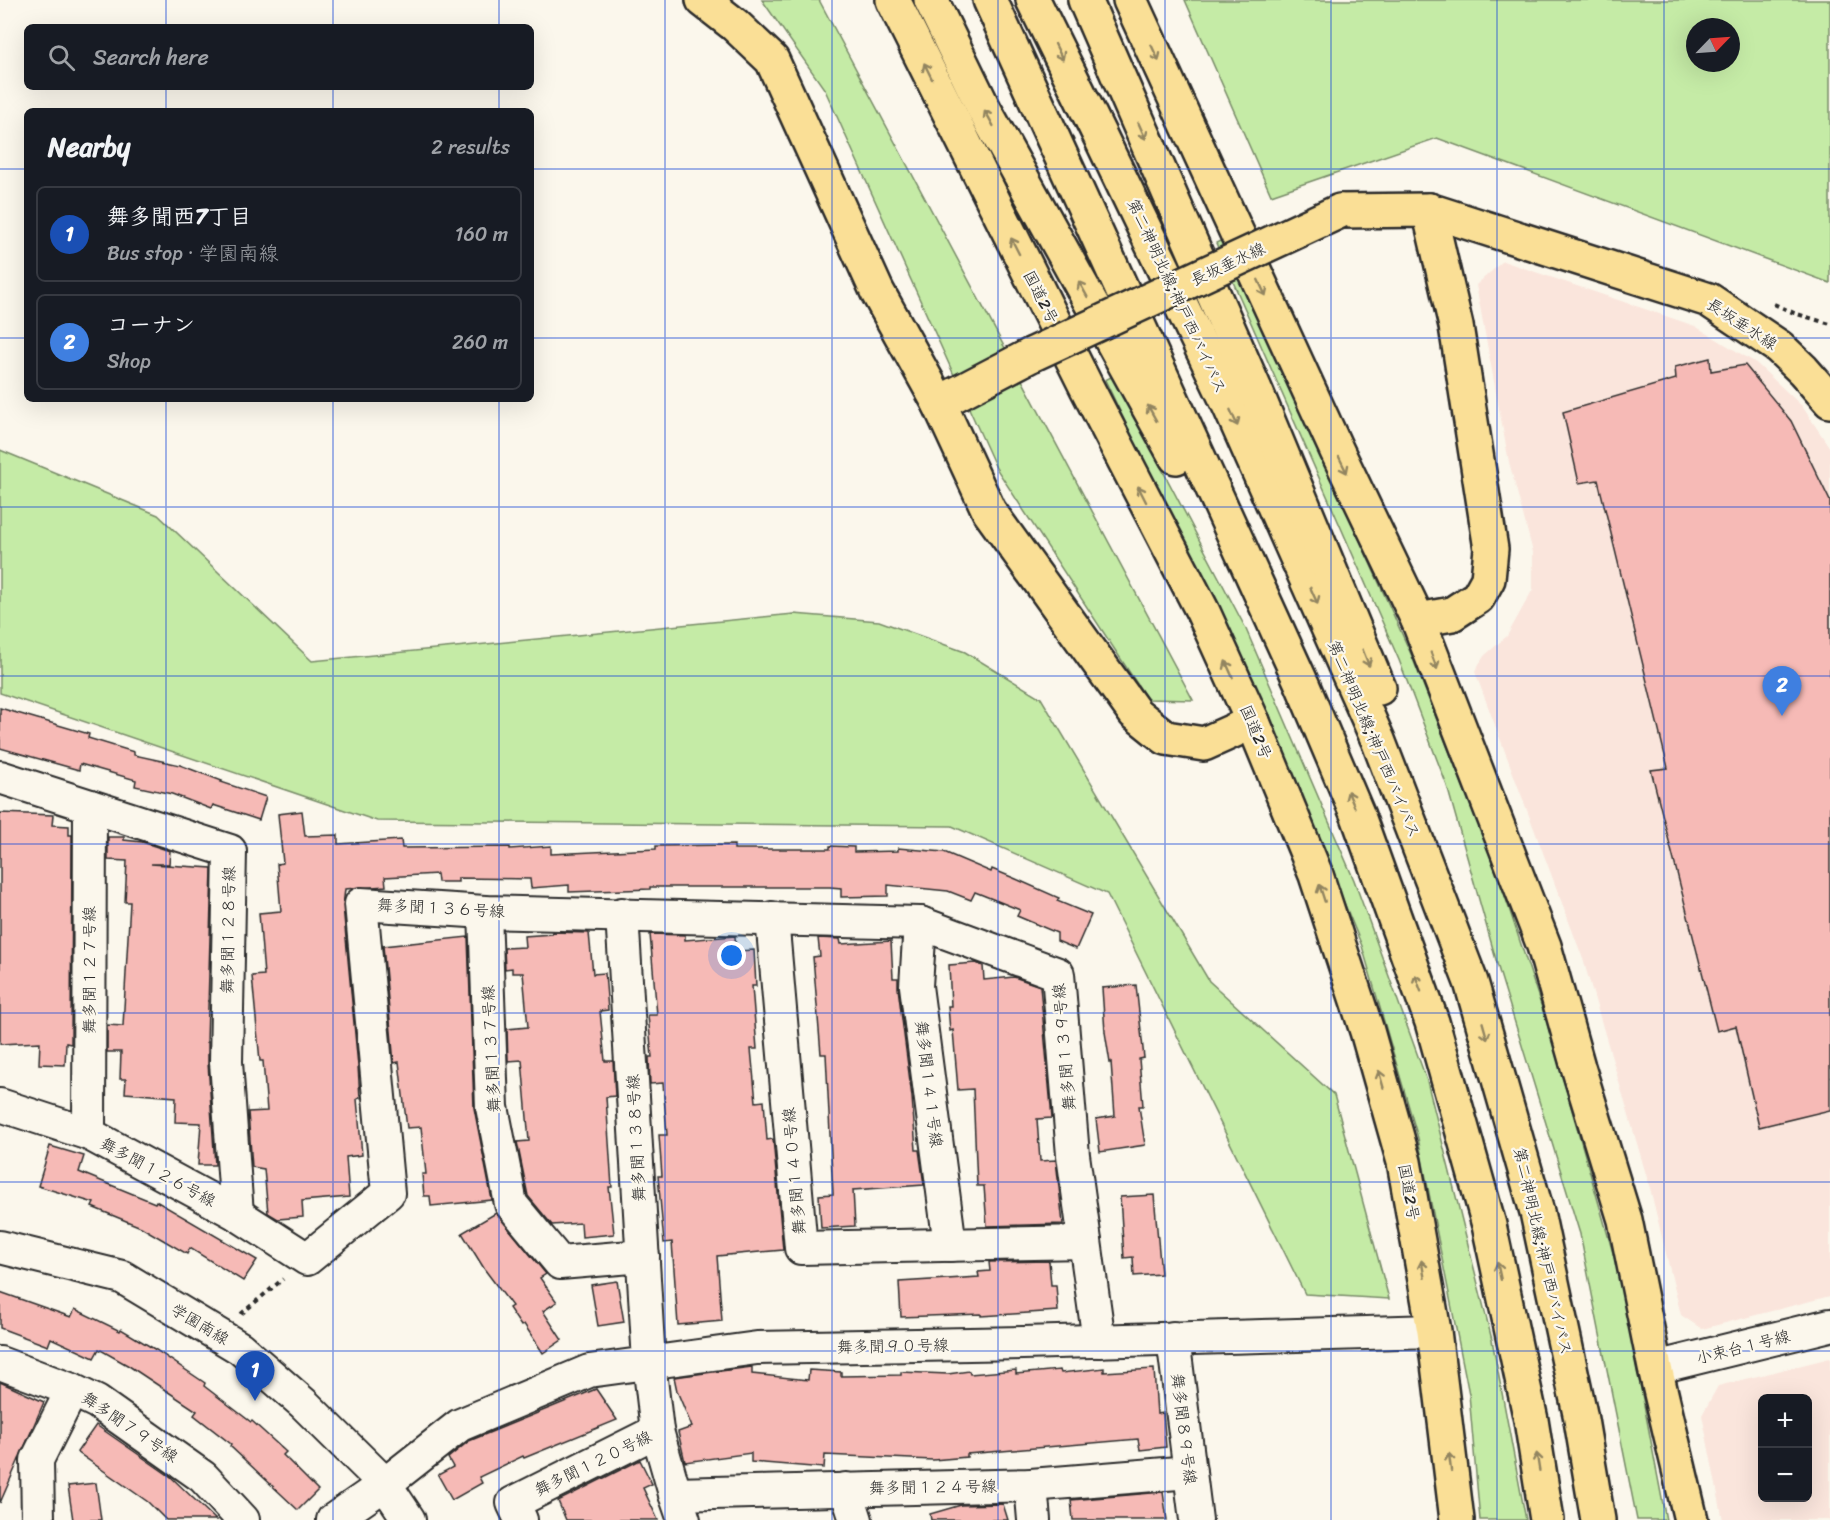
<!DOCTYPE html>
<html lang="en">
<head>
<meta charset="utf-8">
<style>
  :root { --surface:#171b24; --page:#242831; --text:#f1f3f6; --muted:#9ea1a6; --line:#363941; --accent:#0b8043 }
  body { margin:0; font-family:Sriracha,"Klee One",sans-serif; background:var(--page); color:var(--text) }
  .controls { position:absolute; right:18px; bottom:18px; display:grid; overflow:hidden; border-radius:9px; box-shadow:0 6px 24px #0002 }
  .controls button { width:54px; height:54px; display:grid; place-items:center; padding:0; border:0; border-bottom:2px solid var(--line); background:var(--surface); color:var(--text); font:30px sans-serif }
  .compass { position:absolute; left:1686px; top:18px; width:54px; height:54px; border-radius:50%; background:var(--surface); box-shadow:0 6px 24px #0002; rotate:65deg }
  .you { position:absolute; left:732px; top:956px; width:21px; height:21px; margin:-15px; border:4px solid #fff; border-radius:50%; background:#1a73e8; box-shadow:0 0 0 9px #1a73e833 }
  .badge { display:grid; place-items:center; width:39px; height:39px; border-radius:50%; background:var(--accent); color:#fff; font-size:20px; font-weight:700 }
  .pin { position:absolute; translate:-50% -50px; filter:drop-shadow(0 2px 3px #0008) }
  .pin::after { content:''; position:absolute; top:32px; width:21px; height:18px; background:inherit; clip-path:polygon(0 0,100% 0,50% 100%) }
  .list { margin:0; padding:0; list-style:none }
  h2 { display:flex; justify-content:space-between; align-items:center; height:78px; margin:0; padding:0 24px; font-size:26px }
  h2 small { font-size:20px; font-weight:400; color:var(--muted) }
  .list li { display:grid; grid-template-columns:39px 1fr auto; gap:18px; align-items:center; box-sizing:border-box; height:96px; margin:0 12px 12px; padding:0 12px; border:2px solid var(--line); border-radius:9px }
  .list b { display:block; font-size:22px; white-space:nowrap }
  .list p { margin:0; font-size:20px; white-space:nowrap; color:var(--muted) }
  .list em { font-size:20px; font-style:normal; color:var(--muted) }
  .icon { flex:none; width:33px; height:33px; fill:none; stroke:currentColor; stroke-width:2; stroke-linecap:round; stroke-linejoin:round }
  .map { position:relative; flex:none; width:1830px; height:1520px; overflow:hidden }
  .search { position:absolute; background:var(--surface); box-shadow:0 6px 24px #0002; left:24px; top:24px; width:510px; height:66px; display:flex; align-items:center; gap:15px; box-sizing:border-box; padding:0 21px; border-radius:9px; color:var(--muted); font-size:22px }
  .panel { position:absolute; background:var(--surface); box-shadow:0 6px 24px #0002; left:24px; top:108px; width:510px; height:294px; border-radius:9px }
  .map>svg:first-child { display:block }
  .built { fill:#fae5dc; fill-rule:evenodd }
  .green { fill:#c5eba6; stroke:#788b68; stroke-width:1.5; fill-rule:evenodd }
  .building { fill:#f6bab6; stroke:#2b2b2b; stroke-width:1.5 }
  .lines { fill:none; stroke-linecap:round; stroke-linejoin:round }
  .minor-casing { stroke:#2b2b2b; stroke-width:36 }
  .major-casing { stroke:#2b2b2b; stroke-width:38 }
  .highway-casing { stroke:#2b2b2b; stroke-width:38 }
  .path { stroke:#2b2b2b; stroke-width:4; stroke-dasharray:4.5 4.5; stroke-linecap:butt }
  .minor { stroke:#fbf7ec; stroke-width:32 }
  .major { stroke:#fadf96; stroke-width:33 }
  .highway { stroke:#fadf96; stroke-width:33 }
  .major-bridge-casing { stroke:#2b2b2b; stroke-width:38; stroke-linecap:butt }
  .major-bridge { stroke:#fadf96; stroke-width:33 }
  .oneway { stroke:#928560 }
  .grid { fill:none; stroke:#1d4ed8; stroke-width:1.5; stroke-opacity:0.55 }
  .labels { text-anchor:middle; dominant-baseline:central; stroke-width:4.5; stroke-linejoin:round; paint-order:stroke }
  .street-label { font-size:16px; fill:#2b2b2b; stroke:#fbf7ec }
</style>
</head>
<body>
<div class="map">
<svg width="1830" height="1520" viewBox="0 0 1830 1520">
  <rect width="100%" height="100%" fill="#fbf7ec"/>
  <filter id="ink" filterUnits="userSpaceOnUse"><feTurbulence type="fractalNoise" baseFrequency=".0167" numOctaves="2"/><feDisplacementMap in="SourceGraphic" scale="12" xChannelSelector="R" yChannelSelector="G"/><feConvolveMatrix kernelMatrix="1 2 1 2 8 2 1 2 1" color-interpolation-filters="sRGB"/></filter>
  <g filter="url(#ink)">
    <g class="built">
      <polygon points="1503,261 1695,326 1756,363 1802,406 1830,448 1830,1296 1702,1329 1681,1315 1650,1188 1583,959 1475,672 1484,656 1507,636 1533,589 1533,552 1509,462 1476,285"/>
      <path d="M1830,1358V1520H1723L1702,1415L1718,1386ZM1762,1398H1808V1498H1762Z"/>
    </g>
    <g class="green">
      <polygon points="762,0 819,0 1193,700 1147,699 996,468 825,90"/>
      <path d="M1185,0H1830V283L1437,138L1271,195ZM1695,27H1731V63H1695Z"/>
      <polygon points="1224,239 1411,654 1498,875 1547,1023 1619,1274 1666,1520 1637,1520 1580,1234 1500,974 1447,786 1399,660 1216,243"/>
      <polygon points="1113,376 1245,627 1354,880 1427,1081 1492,1340 1526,1520 1480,1520 1469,1394 1418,1138 1362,946 1269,721 1105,380"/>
      <polygon points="0,450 158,515 312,661 794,614 879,621 965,652 1041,698 1209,981 1334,1095 1389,1299 1305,1294 1107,894 952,826 377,821 0,693"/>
    </g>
    <g class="building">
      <polygon points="1710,358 1711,371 1745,365 1791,421 1830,501 1830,1110 1759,1127 1736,1026 1717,1031 1651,770 1668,768 1598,480 1579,483 1563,412 1676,379 1675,367"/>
      <polygon points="0,708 89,734 88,738 134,752 134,755 180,765 222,781 221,782 266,797 259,820 213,805 211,809 172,794 135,786 136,780 80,764 79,770 0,748"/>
      <polygon points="302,811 305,836 338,835 338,844 401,840 402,848 510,847 510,849 551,846 551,854 656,849 656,846 734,845 734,849 830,849 830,846 854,847 854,852 898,851 898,848 944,852 991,872 992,869 1016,879 1059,898 1057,901 1091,915 1076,949 1057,941 1057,933 1017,916 1020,910 975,892 971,900 948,891 888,885 888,896 841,897 841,888 830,887 650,887 650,889 569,892 569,885 531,888 530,879 458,878 458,882 438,882 437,874 385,877 386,886 345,889 343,906 358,1066 360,1098 357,1099 362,1155 346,1157 349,1197 302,1201 303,1217 278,1219 268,1213 264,1169 252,1167 248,1112 267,1111 263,1061 260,1061 252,976 264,975 259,913 281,911 277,864 283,863 278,814"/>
      <polygon points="0,813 53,815 52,825 69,826 69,835 72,835 71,1044 66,1043 65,1065 39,1064 40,1042 0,1044"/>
      <polygon points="108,837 124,837 124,840 142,842 170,851 169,864 151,864 212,868 207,1042 208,1042 208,1063 215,1165 198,1165 201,1123 175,1122 176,1097 125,1093 126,1079 120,1079 121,1052 107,1052 107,1025 123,1026 130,902 125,902 127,861 108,860"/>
      <polygon points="552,932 589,933 593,974 605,973 608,1010 600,1011 605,1061 613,1061 615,1096 606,1097 612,1187 609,1187 614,1234 582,1237 581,1223 552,1225 528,1196 517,1142 529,1141 522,1060 508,1061 507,1029 528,1027 523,973 512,973 512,968 505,969 504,948 525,947 524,936 552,934"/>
      <polygon points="650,934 685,935 685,940 735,936 736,951 754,950 756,986 752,986 757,1049 751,1049 756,1102 764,1101 767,1140 773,1139 783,1250 717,1256 722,1321 678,1325 672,1242 664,1243 658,1176 662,1176 659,1135 667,1135 663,1083 650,1084 649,1057 652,1057 648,1015 657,1015"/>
      <polygon points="468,937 474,1108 492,1200 431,1206 430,1196 424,1196 422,1174 426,1174 421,1127 407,1128 399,1062 394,1063 383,946"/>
      <polygon points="818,938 840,939 841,944 891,941 893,978 898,978 898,988 912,1097 916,1150 919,1150 924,1185 853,1190 855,1226 821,1228 819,1195 833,1194 826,1054 821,1054 813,957 820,956"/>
      <polygon points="976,963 983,966 984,980 1014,977 1040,986 1052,1118 1037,1119 1040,1161 1056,1160 1063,1224 987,1226 984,1186 977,1186 973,1089 958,1090 953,1030 950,1031 948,1006 951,1006 949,965"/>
      <polygon points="1136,985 1144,1058 1139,1059 1143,1106 1139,1106 1145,1145 1100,1152 1096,1119 1115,1116 1111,1062 1110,1063 1105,1032 1102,988"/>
      <polygon points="50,1146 84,1156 79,1172 155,1203 156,1201 257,1260 243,1281 190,1248 187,1254 141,1227 92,1207 94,1203 38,1186"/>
      <polygon points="1154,1195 1161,1274 1134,1276 1133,1257 1124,1258 1120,1197"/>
      <polygon points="496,1213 546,1274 540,1278 557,1302 543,1311 562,1340 543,1353 524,1324 521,1326 509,1308 512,1306 485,1270 462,1233"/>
      <polygon points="1049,1261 1051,1285 1056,1285 1058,1311 981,1316 981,1314 901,1317 899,1282 979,1277 978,1272 990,1271 989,1262"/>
      <polygon points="617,1281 624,1322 598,1326 591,1285"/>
      <polygon points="0,1292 71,1317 75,1309 120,1331 121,1329 156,1350 205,1383 204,1386 251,1422 252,1421 286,1452 283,1455 318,1490 298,1510 230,1446 231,1444 194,1415 197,1411 129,1366 99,1349 94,1358 51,1338 48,1346 0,1328"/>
      <polygon points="752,1367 752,1374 808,1380 809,1370 841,1372 841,1376 901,1375 901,1372 948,1374 969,1371 970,1374 1016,1370 1016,1374 1060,1370 1061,1373 1104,1368 1104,1372 1154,1369 1157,1414 1163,1413 1166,1447 1140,1450 1138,1439 967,1454 967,1457 933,1460 825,1455 824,1468 751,1462 751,1453 685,1462 678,1432 692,1427 677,1391 674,1377"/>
      <polygon points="0,1382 44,1402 0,1503"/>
      <polygon points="596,1389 617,1420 524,1458 523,1456 479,1477 482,1483 452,1500 438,1475 453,1467 448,1458 469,1441"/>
      <polygon points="96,1425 171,1477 216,1520 166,1520 148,1502 77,1452"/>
      <polygon points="640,1460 652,1484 643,1488 658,1520 566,1520 558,1501"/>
      <polygon points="96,1483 101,1520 73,1520 68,1486"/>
      <polygon points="1163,1492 1167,1520 1073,1520 1071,1500"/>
      <polygon points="1003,1504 1008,1520 931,1520 930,1514 961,1505"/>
    </g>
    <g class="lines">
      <defs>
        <g id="minor">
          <polyline points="0,777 230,851 226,1062 237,1214"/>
          <polyline points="485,912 492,1107 511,1204 560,1263 643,1256"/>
          <polyline points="622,914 649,1362 657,1431 675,1494 684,1520"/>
          <polyline points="772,918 801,1248 1085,1242"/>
          <polyline points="920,923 916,986 950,1245"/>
          <polyline points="0,1105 89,1134 237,1214 307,1259 388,1193 361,904 485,912 920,923 1058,974 1073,1155 1099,1341"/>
          <polyline points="89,1134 90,806"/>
          <polyline points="0,1247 122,1277 240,1348 304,1404 385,1484 409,1520"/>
          <polyline points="1173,1338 1196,1520"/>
          <polyline points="0,1363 72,1390 97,1402 203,1477 243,1520"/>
          <polyline points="1655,1368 1830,1325"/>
          <polyline points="1031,1485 1034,1520"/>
          <polyline points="846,1489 856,1520"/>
          <polyline points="675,1494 1031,1485 1190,1472"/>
          <polyline points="38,1520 37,1460 72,1390"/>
          <polyline points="333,1520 385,1484 460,1425 589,1371 757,1348 1023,1343 1434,1331"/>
          <polyline points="521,1520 513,1503 657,1431"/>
        </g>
        <g id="major">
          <polyline points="703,0 735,25 772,60 877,291 939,403 989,511 1135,713 1166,738 1204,744 1253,722"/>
          <polyline points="1340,211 1429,210 1709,300 1779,347 1803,370 1830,401"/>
          <polyline points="939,403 1031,355"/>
          <polyline points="1418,620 1452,614 1478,597 1488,579 1491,549 1456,326 1429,210"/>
        </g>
        <g id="highway">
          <polyline points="893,0 1087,388 1203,612 1253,722 1316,875 1367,1031 1404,1162 1434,1331 1457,1520"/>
          <polyline points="931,0 984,109 1176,457"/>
          <polyline points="990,0 1302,684 1358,816 1432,1022 1489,1225 1531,1420 1547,1520"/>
          <polyline points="1033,0 1100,136 1230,407 1378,740 1471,982 1537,1212 1580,1414 1598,1520"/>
          <polyline points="1085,0 1257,394 1379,688"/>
          <polyline points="1130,0 1337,451 1418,620 1544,946 1578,1067 1625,1220 1655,1368 1691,1520"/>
        </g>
      </defs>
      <use href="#minor" class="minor-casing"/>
      <use href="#major" class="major-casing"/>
      <use href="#highway" class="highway-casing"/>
      <g class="path">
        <polyline points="1774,304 1794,313 1830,324"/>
        <polyline points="241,1314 283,1279"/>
      </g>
      <use href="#minor" class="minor"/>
      <use href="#major" class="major"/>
      <use href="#highway" class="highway"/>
      <defs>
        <polyline id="major-bridge" points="1031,355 1340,211"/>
      </defs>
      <use href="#major-bridge" class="major-bridge-casing"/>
      <use href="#major-bridge" class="major-bridge"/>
    </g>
    <defs><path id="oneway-shaft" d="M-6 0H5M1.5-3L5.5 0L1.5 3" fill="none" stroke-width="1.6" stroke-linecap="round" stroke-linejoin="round" transform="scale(1.5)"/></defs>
    <g class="oneway">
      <use href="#oneway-shaft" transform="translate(1059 52) rotate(64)"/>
      <use href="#oneway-shaft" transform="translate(1155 53) rotate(65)"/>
      <use href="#oneway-shaft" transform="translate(928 71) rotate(-116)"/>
      <use href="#oneway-shaft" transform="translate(989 118) rotate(-119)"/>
      <use href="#oneway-shaft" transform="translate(1142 131) rotate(66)"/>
      <use href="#oneway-shaft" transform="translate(1015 246) rotate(-117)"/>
      <use href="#oneway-shaft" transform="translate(1262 288) rotate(65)"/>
      <use href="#oneway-shaft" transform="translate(1083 289) rotate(-119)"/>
      <use href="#oneway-shaft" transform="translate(1152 413) rotate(-119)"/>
      <use href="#oneway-shaft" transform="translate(1234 418) rotate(66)"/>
      <use href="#oneway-shaft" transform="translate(1343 465) rotate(64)"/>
      <use href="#oneway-shaft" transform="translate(1142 494) rotate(-117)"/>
      <use href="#oneway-shaft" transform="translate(1314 596) rotate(66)"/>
      <use href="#oneway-shaft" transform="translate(1366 658) rotate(68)"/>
      <use href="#oneway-shaft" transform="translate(1434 661) rotate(69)"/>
      <use href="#oneway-shaft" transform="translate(1229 669) rotate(-114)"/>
      <use href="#oneway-shaft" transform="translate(1351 799) rotate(-113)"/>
      <use href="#oneway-shaft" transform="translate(1322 893) rotate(-108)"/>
      <use href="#oneway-shaft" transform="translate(1418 983) rotate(-110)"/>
      <use href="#oneway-shaft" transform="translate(1485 1031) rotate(74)"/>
      <use href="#oneway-shaft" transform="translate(1381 1079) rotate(-106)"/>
      <use href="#oneway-shaft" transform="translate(1423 1269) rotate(-100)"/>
      <use href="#oneway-shaft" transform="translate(1499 1271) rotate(-102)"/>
      <use href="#oneway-shaft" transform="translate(1450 1462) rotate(-97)"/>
      <use href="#oneway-shaft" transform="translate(1538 1462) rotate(-99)"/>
    </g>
  </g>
  <path class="grid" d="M166,0V27M333,0V27M499,0V27M665,0V1520M832,0V1520M998,0V1520M1165,0V1520M1331,0V1520M1497,0V1520M1664,0V1520M166,87V111M333,87V111M499,87V111M0,169H27M531,169H1830M0,338H27M531,338H1830M166,399V1520M333,399V1520M499,399V1520M0,507H1830M0,676H1830M0,844H1830M0,1013H1830M0,1182H1830M0,1351H1830"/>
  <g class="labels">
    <g class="street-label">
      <text transform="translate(1228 264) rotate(-25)">長坂垂水線</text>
      <text transform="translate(1177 296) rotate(65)">第二神明北線;神戸西バイパス</text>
      <text transform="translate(1041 297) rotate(63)">国道2号</text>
      <text transform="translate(1742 324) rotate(33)">長坂垂水線</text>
      <text transform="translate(1256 732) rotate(67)">国道2号</text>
      <text transform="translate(1374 739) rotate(67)">第二神明北線;神戸西バイパス</text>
      <text transform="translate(441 908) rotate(3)">舞多聞１３６号線</text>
      <text transform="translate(228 930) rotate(-89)">舞多聞１２８号線</text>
      <text transform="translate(89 970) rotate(-90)">舞多聞１２７号線</text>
      <text transform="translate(1064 1047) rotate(-95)">舞多聞１３９号線</text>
      <text transform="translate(491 1049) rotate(-93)">舞多聞１３７号線</text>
      <text transform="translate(929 1084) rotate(83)">舞多聞１４１号線</text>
      <text transform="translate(636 1138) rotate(-93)">舞多聞１３８号線</text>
      <text transform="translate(794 1171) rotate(-95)">舞多聞１４０号線</text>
      <text transform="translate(158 1172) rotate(28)">舞多聞１２６号線</text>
      <text transform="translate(1409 1192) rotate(80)">国道2号</text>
      <text transform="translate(1543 1251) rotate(77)">第二神明北線;神戸西バイパス</text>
      <text transform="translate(200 1324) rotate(31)">学園南線</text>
      <text transform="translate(893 1346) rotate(-1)">舞多聞９０号線</text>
      <text transform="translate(1743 1347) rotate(-14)">小束台１号線</text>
      <text transform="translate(130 1427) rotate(34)">舞多聞７９号線</text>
      <text transform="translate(1184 1429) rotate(83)">舞多聞８９号線</text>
      <text transform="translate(593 1463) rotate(-26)">舞多聞１２０号線</text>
      <text transform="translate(933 1487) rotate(-1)">舞多聞１２４号線</text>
    </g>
  </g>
</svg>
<div class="controls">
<button>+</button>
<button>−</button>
</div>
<svg class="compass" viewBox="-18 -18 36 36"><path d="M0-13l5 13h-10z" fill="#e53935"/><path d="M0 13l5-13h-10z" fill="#9ea1a6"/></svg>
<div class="you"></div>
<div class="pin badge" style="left:255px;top:1401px;background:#1a4fb4">1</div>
<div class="pin badge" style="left:1782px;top:716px;background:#3f7fe0">2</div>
<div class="search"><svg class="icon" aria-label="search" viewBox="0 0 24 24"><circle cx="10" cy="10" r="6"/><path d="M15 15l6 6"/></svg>Search here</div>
<section class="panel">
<h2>Nearby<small>2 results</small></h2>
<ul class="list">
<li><span class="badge" style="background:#1a4fb4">1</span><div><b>舞多聞西7丁目</b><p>Bus stop · 学園南線</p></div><em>160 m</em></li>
<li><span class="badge" style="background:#3f7fe0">2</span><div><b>コーナン</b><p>Shop</p></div><em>260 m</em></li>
</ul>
</section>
</div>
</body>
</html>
